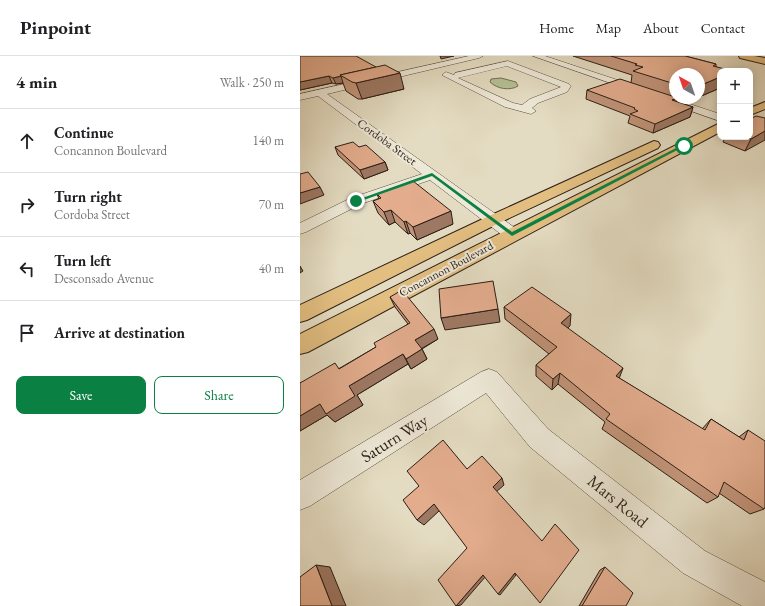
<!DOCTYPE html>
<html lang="en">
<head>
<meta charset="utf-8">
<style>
  :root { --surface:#fff; --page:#f6f6f6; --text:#202124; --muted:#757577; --line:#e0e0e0; --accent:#0b8043 }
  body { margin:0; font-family:"EB Garamond",serif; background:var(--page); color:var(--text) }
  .controls { position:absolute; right:12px; top:12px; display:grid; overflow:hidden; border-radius:8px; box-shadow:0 2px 10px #0003 }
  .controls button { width:36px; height:36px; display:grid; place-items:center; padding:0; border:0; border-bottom:1px solid var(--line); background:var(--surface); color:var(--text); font:20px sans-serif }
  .compass { position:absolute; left:369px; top:12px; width:36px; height:36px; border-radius:50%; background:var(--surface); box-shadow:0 2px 10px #0003; rotate:320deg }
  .stop { position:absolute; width:12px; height:12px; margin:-9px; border:3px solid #0b8043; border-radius:50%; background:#fff }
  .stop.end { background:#0b8043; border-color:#fff; box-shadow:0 1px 4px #0008 }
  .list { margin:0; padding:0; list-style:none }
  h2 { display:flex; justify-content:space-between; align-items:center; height:52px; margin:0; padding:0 16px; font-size:17px }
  h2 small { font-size:13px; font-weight:400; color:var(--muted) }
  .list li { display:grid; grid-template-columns:26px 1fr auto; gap:12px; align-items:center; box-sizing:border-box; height:64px; padding:0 16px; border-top:1px solid var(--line) }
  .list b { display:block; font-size:15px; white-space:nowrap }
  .list p { margin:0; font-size:13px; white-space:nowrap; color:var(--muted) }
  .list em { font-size:13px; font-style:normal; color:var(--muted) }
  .actions { display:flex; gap:8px; padding:12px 16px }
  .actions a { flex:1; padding:9px 0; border:1px solid var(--accent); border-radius:8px; text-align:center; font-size:14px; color:var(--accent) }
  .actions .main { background:var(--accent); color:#fff }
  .icon { flex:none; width:22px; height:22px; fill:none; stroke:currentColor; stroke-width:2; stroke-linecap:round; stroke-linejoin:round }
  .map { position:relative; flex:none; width:465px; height:550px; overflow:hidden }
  header { display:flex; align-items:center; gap:24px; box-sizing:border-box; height:56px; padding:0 20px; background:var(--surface); border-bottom:1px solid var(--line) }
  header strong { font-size:19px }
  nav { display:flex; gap:22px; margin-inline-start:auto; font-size:14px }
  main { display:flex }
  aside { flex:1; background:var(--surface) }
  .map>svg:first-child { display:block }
  .green { fill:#b4c093; stroke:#706f54 }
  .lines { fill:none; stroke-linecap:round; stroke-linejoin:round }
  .minor-casing { stroke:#594e41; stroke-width:1 }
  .major-casing { stroke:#2b1e16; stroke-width:2 }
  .minor { fill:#ede8d7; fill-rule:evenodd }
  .major { fill:#e2be81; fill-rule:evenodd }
  .wall { fill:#c29479; stroke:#2b1e16 }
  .shaded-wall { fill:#9e7863; stroke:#2b1e16 }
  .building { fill:#e2ac8d; stroke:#2b1e16 }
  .route { fill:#0b8043 }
  .labels { text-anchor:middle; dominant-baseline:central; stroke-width:4; stroke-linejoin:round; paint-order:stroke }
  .far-street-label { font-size:12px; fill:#2b1e16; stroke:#ede8d7 }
  .near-street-label { font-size:17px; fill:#2b1e16; stroke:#ede8d7 }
</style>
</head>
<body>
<header>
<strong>Pinpoint</strong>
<nav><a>Home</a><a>Map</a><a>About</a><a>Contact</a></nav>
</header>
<main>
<aside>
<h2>4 min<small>Walk · 250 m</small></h2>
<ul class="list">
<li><svg class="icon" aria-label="ahead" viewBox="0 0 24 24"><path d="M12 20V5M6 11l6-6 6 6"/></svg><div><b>Continue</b><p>Concannon Boulevard</p></div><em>140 m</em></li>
<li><svg class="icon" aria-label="right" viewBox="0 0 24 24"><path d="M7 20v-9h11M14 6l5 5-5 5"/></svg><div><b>Turn right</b><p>Cordoba Street</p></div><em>70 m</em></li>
<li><svg class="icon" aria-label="left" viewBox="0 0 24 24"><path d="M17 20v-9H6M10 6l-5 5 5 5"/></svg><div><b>Turn left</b><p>Desconsado Avenue</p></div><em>40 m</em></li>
<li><svg class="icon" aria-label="arrive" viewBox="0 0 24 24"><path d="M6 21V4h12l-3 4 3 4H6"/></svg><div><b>Arrive at destination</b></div></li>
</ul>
<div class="actions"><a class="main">Save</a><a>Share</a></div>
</aside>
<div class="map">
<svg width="465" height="550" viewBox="0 0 465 550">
  <rect width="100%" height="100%" fill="#e4dcc2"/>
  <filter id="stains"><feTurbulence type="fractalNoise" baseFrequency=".005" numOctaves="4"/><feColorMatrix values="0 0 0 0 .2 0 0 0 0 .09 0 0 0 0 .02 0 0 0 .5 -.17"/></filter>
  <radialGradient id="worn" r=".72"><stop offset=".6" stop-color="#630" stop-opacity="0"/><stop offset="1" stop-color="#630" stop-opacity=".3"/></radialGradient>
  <path class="green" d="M201,22L216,26L218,30C210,35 197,33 190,26L191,23Z"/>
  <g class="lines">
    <defs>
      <g id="minor">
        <polygon points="169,0 183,0 179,2 27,38 218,174 220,178 218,182 212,183 206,182 130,124 61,148 6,176 0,178 0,167 51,142 122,118 18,40 0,44 0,38"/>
        <polygon points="233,0 245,0 420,58 420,65"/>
        <path d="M208,5L269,28L271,30L267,36L238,47L232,52L236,55L231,58L205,51L142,19L146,16L154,19L155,17ZM207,10L261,31L230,43L222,49L213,47L158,22Z"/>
        <polygon points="189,313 197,316 248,373 405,495 465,526 465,550 442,550 383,517 230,391 186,337 10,450 0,454 0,424 181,316"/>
      </g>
      <g id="major">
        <polygon points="439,0 454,0 465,2 465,8 440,2"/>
        <polygon points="465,46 465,53 450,59 450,52"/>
        <polygon points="420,67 420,76 8,296 0,298 0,278"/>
        <polygon points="354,85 358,86 360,89 358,92 199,167 7,264 0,266 0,249 187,161"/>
      </g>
    </defs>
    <use href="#minor" class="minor-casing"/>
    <use href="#major" class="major-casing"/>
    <use href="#minor" class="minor"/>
    <use href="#major" class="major"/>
  </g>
  <g class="wall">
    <polygon points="0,0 104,33 62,43 58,43 46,35 43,27 36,28 32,27 0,34"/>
    <polygon points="273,0 385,0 416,8 416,10 420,15 420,32 399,41 399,18 375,18 375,42 396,42 387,46 377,42 376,46 393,51 390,61 353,77 328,67 330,60 286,43 287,34 331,27 332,19"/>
    <polygon points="465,62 445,95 423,86 425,81 450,81"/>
    <polygon points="35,91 59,91 85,106 88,114 64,123 38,99"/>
    <polygon points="77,138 153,168 117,184 110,177 108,178 95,166 89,169 78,157 73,145 79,143"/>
    <polygon points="90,241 138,283 122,293 127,303 111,313 108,308 57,339 63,349 35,366 27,359 0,375 0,327 40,312 76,291 108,268 95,251"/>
    <polygon points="204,251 270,270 267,272 319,322 402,373 411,363 439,381 448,374 464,453 450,458 419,437 418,441 407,447 302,373 305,366 258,328 252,334 236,320 236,309 249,298 205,263"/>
    <polygon points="305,511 326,550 279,550 300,514"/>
  </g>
  <g class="shaded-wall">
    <polygon points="140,0 154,0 141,3"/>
    <polygon points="100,17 104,33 62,43 56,27"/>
    <polygon points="29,20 32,27 0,34 0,26"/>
    <polygon points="41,20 43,27 36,28 33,22"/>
    <polygon points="420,21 420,32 399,41 399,30"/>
    <polygon points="377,42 375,51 372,44"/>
    <polygon points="388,42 396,42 387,46"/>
    <polygon points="393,51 390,61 353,77 355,68"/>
    <polygon points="465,75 465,84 445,95 451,83"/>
    <polygon points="85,106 88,114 64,123 60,114"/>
    <polygon points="20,131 24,139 0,148 0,137"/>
    <polygon points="91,154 95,166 89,169 84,156"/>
    <polygon points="151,155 153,168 117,184 113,171"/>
    <polygon points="106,165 110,177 108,178 104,166"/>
    <polygon points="0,210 3,215 0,217"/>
    <polygon points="198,253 200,266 145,274 141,262"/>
    <polygon points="271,258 270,270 259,279 261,267"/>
    <polygon points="134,273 138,283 119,294 115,284"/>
    <polygon points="122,293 127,303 111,313 106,303"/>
    <polygon points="103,298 108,308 57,339 63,349 35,366 27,359 0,375 0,360 49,330"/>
    <polygon points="323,312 319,323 316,320"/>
    <polygon points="260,317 258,328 252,334 253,323"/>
    <polygon points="202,422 204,429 195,437 193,431"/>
    <polygon points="134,448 140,454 124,469 117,464"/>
    <polygon points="16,509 30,511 46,550 32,550"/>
    <polygon points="215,517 216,519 200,539 198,538"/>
    <polygon points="183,519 186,520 161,549 156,550"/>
  </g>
  <g class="building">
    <polygon points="0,0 56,0 76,11 40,19 41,20 33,22 29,20 0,26"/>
    <polygon points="311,0 385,0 416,8 413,10 433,15 420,15 420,21 399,30 399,18 375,18 375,28 333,15 343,11 335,9 337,8"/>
    <polygon points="85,9 100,17 56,27 52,26 40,19"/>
    <polygon points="320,23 375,41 375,42 377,42 372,44 393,51 355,68 330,58 338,55 334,53 335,52 287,34"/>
    <polygon points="456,60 465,62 465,75 451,83 445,81 450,81 450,63"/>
    <polygon points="53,86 59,91 66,89 85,106 60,114 35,91"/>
    <polygon points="8,116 20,131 0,137 0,118"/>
    <polygon points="113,125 151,155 113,171 106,165 104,166 91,154 84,156 73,145 81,142 77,138"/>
    <polygon points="193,225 198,253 141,262 139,233"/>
    <polygon points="232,231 271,258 261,267 323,312 316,320 405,374 411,363 444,384 448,374 465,385 465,451 464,453 424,426 418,441 306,363 310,358 260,317 253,323 236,309 257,291 204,251"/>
    <polygon points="102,234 134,273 115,284 122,293 106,303 103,298 49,330 55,340 26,358 20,348 0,360 0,327 35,307 39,313 76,291 74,287 110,267 90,241"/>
    <polygon points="143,384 167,413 182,400 202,422 193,431 242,485 255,468 279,494 240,547 215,517 198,538 183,519 156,550 138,524 167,492 134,448 117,464 103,444 119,430 107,415"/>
    <polygon points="16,509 32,550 0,550 0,521"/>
    <polygon points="305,511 333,537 326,550 282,550"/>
  </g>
  <polygon class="route" points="382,89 385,90 212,180 132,120 58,146 54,145 132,117 212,176"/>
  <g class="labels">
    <g class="far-street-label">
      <text transform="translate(87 86) rotate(36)">Cordoba Street</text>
      <text transform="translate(146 213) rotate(-28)">Concannon Boulevard</text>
    </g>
    <g class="near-street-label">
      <text transform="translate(94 382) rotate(-32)">Saturn Way</text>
      <text transform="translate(318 445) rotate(39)">Mars Road</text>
    </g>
  </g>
  <rect width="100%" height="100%" filter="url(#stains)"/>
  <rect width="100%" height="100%" fill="url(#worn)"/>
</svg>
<div class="controls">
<button>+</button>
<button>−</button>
</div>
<svg class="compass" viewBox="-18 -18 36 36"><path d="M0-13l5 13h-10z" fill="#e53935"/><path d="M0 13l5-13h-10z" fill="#757577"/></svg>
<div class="stop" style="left:384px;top:90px"></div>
<div class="stop end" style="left:56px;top:145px"></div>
</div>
</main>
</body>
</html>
